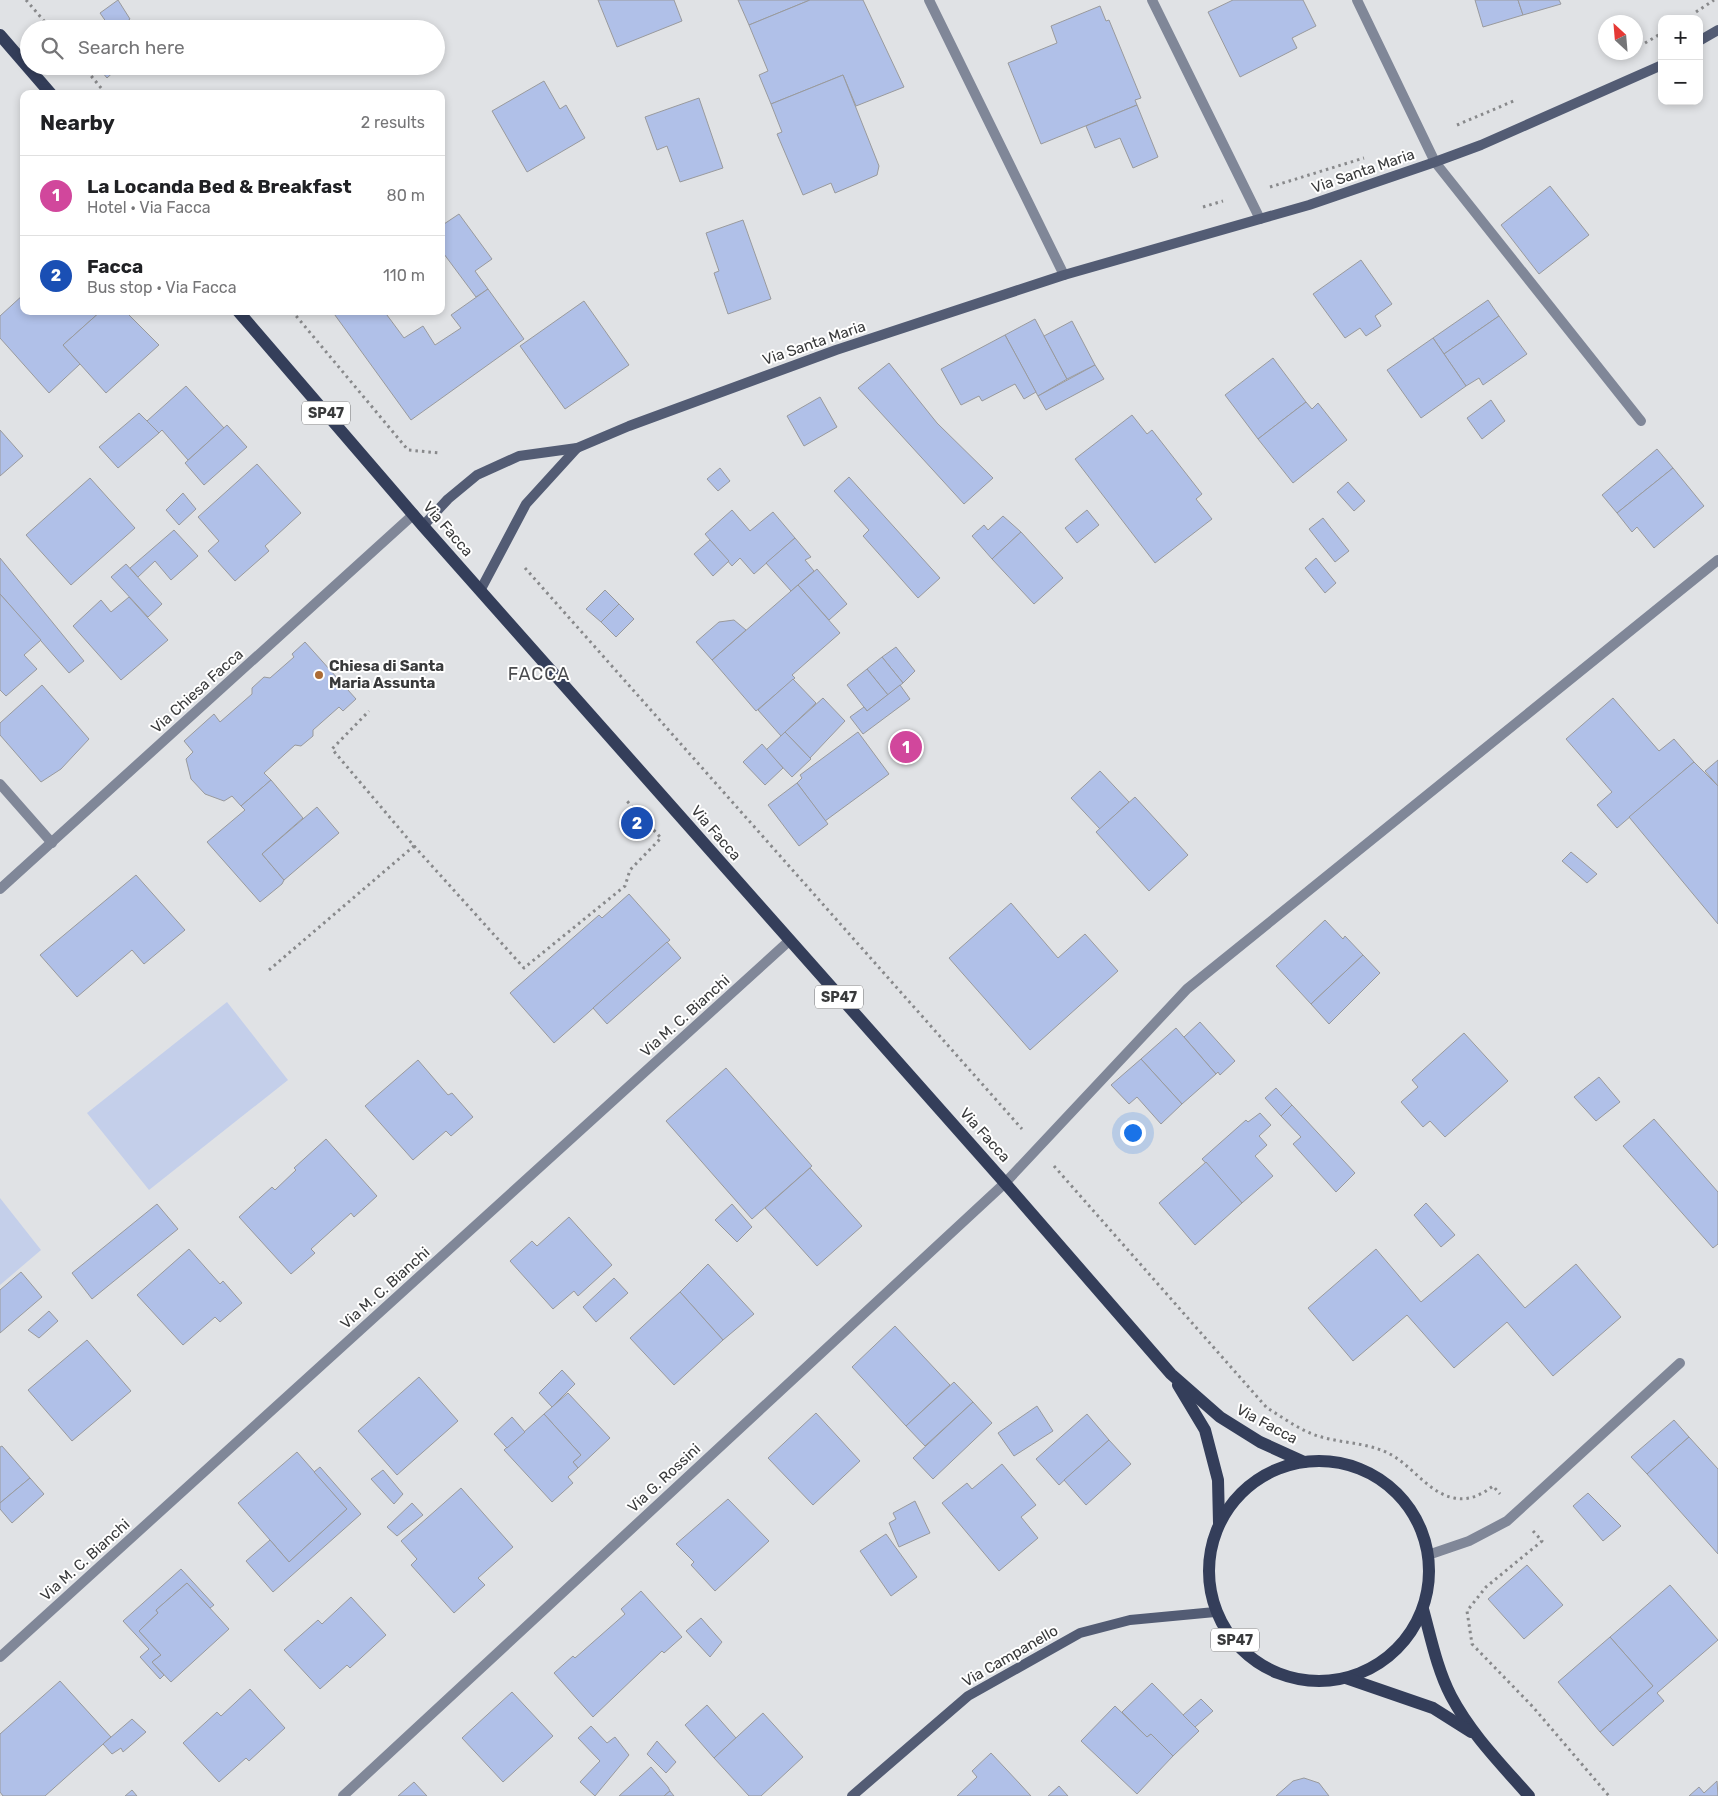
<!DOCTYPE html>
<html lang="en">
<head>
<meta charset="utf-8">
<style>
  :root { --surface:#fff; --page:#f6f6f6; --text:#202124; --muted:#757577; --line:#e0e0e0; --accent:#0f766e }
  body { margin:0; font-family:Rubik,sans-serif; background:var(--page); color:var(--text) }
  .controls { position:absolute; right:15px; top:15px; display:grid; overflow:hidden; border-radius:10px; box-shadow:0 2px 8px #0003 }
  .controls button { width:45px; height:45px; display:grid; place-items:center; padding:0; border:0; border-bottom:1px solid var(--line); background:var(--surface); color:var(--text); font:25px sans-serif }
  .compass { position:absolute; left:1598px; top:15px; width:45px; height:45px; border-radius:50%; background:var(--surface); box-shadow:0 2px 8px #0003; rotate:334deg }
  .you { position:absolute; left:1132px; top:1132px; width:18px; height:18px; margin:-12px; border:4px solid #fff; border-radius:50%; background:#1a73e8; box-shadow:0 0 0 8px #1a73e833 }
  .badge { display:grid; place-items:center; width:32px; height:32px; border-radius:50%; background:var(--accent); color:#fff; font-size:16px; font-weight:700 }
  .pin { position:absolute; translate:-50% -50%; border:2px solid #fff; box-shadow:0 1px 5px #0006 }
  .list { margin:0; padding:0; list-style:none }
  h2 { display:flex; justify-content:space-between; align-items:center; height:65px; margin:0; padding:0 20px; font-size:21px }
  h2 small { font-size:16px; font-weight:400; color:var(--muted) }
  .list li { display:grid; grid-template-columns:32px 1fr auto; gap:15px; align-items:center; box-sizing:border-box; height:80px; padding:0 20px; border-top:1px solid var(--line) }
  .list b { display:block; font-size:19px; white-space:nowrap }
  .list p { margin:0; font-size:16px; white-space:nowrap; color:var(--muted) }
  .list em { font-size:16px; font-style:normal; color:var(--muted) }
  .icon { flex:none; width:28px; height:28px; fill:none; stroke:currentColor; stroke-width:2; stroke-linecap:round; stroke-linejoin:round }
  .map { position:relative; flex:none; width:1718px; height:1796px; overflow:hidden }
  .search { position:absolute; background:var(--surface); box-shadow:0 2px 8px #0003; left:20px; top:20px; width:425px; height:55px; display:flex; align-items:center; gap:12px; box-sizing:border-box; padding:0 18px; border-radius:28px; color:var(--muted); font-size:19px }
  .panel { position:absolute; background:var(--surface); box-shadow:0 2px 8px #0003; left:20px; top:90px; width:425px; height:225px; border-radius:10px }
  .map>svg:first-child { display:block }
  .green { fill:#c4cfea }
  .building { fill:#b0c0e8; stroke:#999a9d }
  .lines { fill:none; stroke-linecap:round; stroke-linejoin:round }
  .path { stroke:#88898b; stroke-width:3; stroke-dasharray:2.5 4; stroke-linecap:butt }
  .service { stroke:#808798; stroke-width:10 }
  .minor { stroke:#808798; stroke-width:10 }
  .secondary { stroke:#535c74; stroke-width:10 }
  .primary { stroke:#343e5a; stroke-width:12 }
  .poi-dot { fill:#ac6b35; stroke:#fff; stroke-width:2 }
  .labels { text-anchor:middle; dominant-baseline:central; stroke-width:4; stroke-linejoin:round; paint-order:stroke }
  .shield { fill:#fff; stroke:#747576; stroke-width:1 }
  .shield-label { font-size:14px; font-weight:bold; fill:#393a3b }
  .street-label { font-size:15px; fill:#393a3b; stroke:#fff }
  .poi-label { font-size:15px; font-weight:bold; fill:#393a3b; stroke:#fff; text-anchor:start }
  .quarter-label { font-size:18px; letter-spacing:1px; fill:#4b4c4f; stroke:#fff }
</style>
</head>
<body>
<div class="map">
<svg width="1718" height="1796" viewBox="0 0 1718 1796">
  <rect width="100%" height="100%" fill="#e0e2e5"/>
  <g class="green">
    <polygon points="227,1002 288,1080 149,1190 87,1113"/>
    <polygon points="0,1198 41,1250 0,1285"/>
  </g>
  <g class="building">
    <polygon points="118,0 130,19 118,29 111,29 100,13"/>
    <polygon points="598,0 674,0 682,21 617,47"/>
    <polygon points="738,0 810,0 749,25"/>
    <polygon points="810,0 863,0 904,87 856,106 843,75 771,104 759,75 768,71 749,25"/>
    <polygon points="1233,0 1303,0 1316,26 1292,38 1297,48 1240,77 1208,12"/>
    <polygon points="1475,0 1518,0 1523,15 1483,27"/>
    <polygon points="1518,0 1559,0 1561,4 1523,15"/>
    <polygon points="1100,6 1106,21 1109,20 1141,98 1135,100 1137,105 1041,144 1008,63 1057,43 1051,26"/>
    <polygon points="97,66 120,66 107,78"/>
    <polygon points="843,75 879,166 877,175 835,193 831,183 803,195 777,134 782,132 771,104"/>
    <polygon points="544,81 560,109 566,105 585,138 527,172 492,111"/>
    <polygon points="699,98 723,168 680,182 667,146 657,150 645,117"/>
    <polygon points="1137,105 1158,157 1133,168 1120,138 1095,148 1086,126"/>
    <polygon points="1550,186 1589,235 1539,274 1501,225"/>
    <polygon points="459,214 492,259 475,271 488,289 476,297 441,250 441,226"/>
    <polygon points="743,220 771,299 728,314 714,273 719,271 706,233"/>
    <polygon points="1361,260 1392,304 1375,316 1381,326 1366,336 1360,328 1345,338 1313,294"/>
    <polygon points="488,289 524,339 411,420 332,311 384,311 404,338 423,326 435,345 461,328 451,315"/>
    <polygon points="24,294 24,311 101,311 63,345 80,364 49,393 0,338 0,316"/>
    <polygon points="1488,300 1499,316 1444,354 1433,338"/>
    <polygon points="584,301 629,365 565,409 520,346"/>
    <polygon points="101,311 125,311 159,345 106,393 63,345"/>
    <polygon points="1499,316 1527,354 1483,385 1479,378 1466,386 1444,354"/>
    <polygon points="1035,319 1067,379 1038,396 1005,335"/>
    <polygon points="1072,321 1095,365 1067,379 1044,336"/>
    <polygon points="1005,335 1036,392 1024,399 1015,384 982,401 979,396 961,405 941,369"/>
    <polygon points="1433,338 1466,386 1421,418 1387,370"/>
    <polygon points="1273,358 1306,402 1258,439 1225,395"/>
    <polygon points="889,363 937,423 993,478 964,504 858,388"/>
    <polygon points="1095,365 1104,379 1046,410 1038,396"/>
    <polygon points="186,386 224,428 188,460 162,430 159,433 147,421"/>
    <polygon points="820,397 837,427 804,446 787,416"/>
    <polygon points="1491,400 1505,421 1482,439 1467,418"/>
    <polygon points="1306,402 1312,409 1318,403 1347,440 1293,483 1258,439"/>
    <polygon points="139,413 159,433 118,468 99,447"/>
    <polygon points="1132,415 1147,434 1152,430 1202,494 1196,499 1212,519 1155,563 1075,459"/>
    <polygon points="227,425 247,447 204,485 185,463"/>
    <polygon points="0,430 23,456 0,476"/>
    <polygon points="1657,449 1673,468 1617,513 1602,495"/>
    <polygon points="257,464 301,513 265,546 269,551 235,581 208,551 219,541 198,517"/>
    <polygon points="720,468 730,481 718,491 707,479"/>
    <polygon points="1673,468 1704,506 1654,548 1637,527 1632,532 1617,513"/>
    <polygon points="849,477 940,578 918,598 863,536 869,530 834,491"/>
    <polygon points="90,478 135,528 71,585 26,535"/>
    <polygon points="1348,482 1365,501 1354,511 1337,492"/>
    <polygon points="183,493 196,509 179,525 166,510"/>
    <polygon points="732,510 750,531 773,512 795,538 754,574 740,558 732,566 705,534"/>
    <polygon points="1087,510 1099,525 1077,543 1065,528"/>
    <polygon points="1003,516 1021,532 992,559 972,536 984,525 988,530"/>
    <polygon points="1323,518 1349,551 1335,562 1309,529"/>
    <polygon points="174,530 198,556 171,580 155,561 138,577 130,568"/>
    <polygon points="1021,532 1063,578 1034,604 992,559"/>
    <polygon points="795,538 811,557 805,560 814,571 791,591 766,563"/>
    <polygon points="710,540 729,561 713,576 694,554"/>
    <polygon points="0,558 84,661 69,673 0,594"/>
    <polygon points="1316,558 1336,583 1325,593 1305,568"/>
    <polygon points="126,564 162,604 148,617 111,577"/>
    <polygon points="817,569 847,604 829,620 798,585"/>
    <polygon points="798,585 840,633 792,675 795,678 756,711 712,660"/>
    <polygon points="605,590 619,604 601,622 586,609"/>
    <polygon points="0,594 41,640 24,655 37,669 6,696 0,690"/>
    <polygon points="129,597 168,640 121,680 73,626 101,600 111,612"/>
    <polygon points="619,604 634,619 616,637 601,622"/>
    <polygon points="734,620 746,630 712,660 696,642 719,622"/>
    <polygon points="305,642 356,699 343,711 339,707 313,730 313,736 301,746 295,745 264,773 271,780 241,806 232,796 224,801 205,794 191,779 186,759 193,752 184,741 214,714 220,722 252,694 252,688 264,677 270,678 294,657 292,654"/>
    <polygon points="896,647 915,671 903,683 882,657"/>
    <polygon points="882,657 903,683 888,695 867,669"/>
    <polygon points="867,669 888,695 867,711 847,685"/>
    <polygon points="793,679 816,703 781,736 758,710"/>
    <polygon points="42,685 89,739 61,769 41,782 0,735 0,723"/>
    <polygon points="900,685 910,699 863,734 850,717 864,707 867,711"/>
    <polygon points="823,698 845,721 810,758 785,732"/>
    <polygon points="1613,698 1659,751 1674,739 1694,762 1617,828 1597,805 1612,792 1566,739"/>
    <polygon points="785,732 811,759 792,777 766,750"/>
    <polygon points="858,732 889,774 825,821 797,783 802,778 800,775"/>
    <polygon points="762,744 783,768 765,785 743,762"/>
    <polygon points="1718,760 1718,786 1705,771"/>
    <polygon points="1694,762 1718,786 1718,924 1629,817"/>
    <polygon points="1100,771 1129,802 1100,829 1071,798"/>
    <polygon points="271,780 303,818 262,854 284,880 282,884 260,902 207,842 245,810 241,806"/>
    <polygon points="797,783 828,824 799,846 768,805"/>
    <polygon points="1135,797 1188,855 1149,891 1096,832"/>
    <polygon points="317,807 339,833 284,880 262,854"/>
    <polygon points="1571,852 1597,874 1587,883 1562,861"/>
    <polygon points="136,875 185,930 144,964 132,950 77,997 40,955"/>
    <polygon points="629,894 670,940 554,1043 510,993 599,915 602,918"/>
    <polygon points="1011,903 1058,958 1085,934 1118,971 1030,1050 949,958"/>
    <polygon points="1325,920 1343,939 1345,936 1363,955 1311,1004 1276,966"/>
    <polygon points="667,942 681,958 607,1024 593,1008"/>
    <polygon points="1363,955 1380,973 1329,1024 1311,1004"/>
    <polygon points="1200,1022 1235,1061 1220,1075 1218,1072 1216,1074 1184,1037"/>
    <polygon points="1176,1028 1216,1074 1182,1104 1141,1059"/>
    <polygon points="1464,1033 1508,1081 1445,1137 1430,1121 1423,1127 1401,1102 1418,1087 1412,1080"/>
    <polygon points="1141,1059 1182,1104 1161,1124 1137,1097 1129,1104 1111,1085"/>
    <polygon points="418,1060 448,1095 452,1093 473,1117 451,1136 446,1131 413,1160 365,1106"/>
    <polygon points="726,1068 812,1166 752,1219 666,1121"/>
    <polygon points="1599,1077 1620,1102 1596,1121 1574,1097"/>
    <polygon points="1276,1088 1292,1105 1281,1116 1265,1098"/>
    <polygon points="1292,1105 1355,1173 1336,1192 1293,1144 1301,1137 1281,1116"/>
    <polygon points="1260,1113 1271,1125 1259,1136 1267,1145 1255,1156 1273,1176 1242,1203 1202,1159 1246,1120 1248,1122"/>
    <polygon points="1654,1119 1718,1192 1718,1244 1713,1248 1623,1146"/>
    <polygon points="326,1139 377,1196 354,1217 351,1213 311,1249 315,1253 291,1274 239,1217 272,1187 275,1190 296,1170 294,1168"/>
    <polygon points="1206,1162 1242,1203 1195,1245 1159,1203"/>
    <polygon points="810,1168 862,1226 817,1266 765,1208"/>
    <polygon points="1426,1203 1455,1235 1441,1247 1414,1215"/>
    <polygon points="157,1204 178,1229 92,1299 72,1273"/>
    <polygon points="732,1204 752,1227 737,1242 715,1220"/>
    <polygon points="569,1217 612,1265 578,1296 574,1291 553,1309 510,1261 532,1241 537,1246"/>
    <polygon points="189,1249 220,1284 223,1281 242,1303 220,1322 215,1317 183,1345 137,1295"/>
    <polygon points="1376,1249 1421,1302 1478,1254 1525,1308 1576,1264 1621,1317 1553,1376 1507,1322 1454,1368 1407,1315 1353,1361 1308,1308"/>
    <polygon points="708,1264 754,1314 723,1340 680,1292"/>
    <polygon points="21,1272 42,1297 0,1333 0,1290"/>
    <polygon points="614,1278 628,1293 596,1322 583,1307"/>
    <polygon points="680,1292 723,1340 674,1385 630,1338"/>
    <polygon points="49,1311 58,1321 39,1338 28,1330"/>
    <polygon points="895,1326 950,1385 906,1426 852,1367"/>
    <polygon points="87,1340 131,1391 72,1441 28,1390"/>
    <polygon points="562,1370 575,1384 552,1407 539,1393"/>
    <polygon points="419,1377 458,1421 397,1475 358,1431"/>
    <polygon points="954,1382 973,1402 925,1446 906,1426"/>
    <polygon points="568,1393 610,1438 578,1468 573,1462 581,1455 544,1414"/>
    <polygon points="973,1402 992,1423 933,1479 913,1458"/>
    <polygon points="1037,1406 1053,1431 1014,1456 998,1433"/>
    <polygon points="816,1413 860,1461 813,1505 768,1458"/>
    <polygon points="544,1414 581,1455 573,1462 578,1468 568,1477 573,1483 552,1502 504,1450"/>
    <polygon points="1087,1414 1109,1440 1059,1485 1036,1459"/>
    <polygon points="512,1417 525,1432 507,1448 494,1434"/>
    <polygon points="1674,1420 1689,1437 1647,1474 1631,1457"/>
    <polygon points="1689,1437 1718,1469 1718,1554 1647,1474"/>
    <polygon points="1109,1440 1131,1464 1086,1505 1064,1480"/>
    <polygon points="2,1446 30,1478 0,1503 0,1447"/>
    <polygon points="297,1452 347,1509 289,1562 238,1503"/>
    <polygon points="1002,1464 1036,1505 1021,1517 1038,1538 999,1571 942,1503 967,1483 972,1489"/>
    <polygon points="320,1467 361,1514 273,1592 246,1561 270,1540 289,1562 347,1509 314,1472"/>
    <polygon points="383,1470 403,1494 394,1504 371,1479"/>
    <polygon points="30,1478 44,1494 12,1523 0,1509 0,1503"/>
    <polygon points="461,1488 513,1547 478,1578 485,1585 454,1613 411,1565 417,1559 401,1541"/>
    <polygon points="1588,1493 1621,1526 1603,1541 1573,1506"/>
    <polygon points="728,1499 769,1541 715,1591 691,1565 694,1562 676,1544"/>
    <polygon points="915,1501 930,1533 899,1547 889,1523 896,1519 893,1513"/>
    <polygon points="412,1503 423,1515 397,1536 387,1527"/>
    <polygon points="886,1534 917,1577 891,1596 860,1551"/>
    <polygon points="1527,1565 1563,1605 1524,1639 1488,1599"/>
    <polygon points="181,1569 214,1605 210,1608 187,1583 156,1610 158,1613 139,1631 161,1655 152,1662 164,1675 160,1679 140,1657 149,1649 123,1621"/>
    <polygon points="187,1583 229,1629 171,1682 152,1662 161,1655 139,1631 158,1613 156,1610"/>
    <polygon points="1670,1585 1718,1640 1657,1693 1664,1701 1613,1746 1600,1732 1653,1686 1610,1637"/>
    <polygon points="641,1591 682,1637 664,1653 662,1651 593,1717 554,1673 573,1656 575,1658 625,1614 621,1609"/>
    <polygon points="351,1597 386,1635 350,1668 347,1665 320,1689 284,1650 318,1620 322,1624"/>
    <polygon points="701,1618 722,1642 710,1657 686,1631"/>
    <polygon points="1610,1637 1653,1686 1600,1732 1558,1682"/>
    <polygon points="60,1681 111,1737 45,1796 3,1796 0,1792 0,1734"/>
    <polygon points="1152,1683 1199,1731 1173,1756 1151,1734 1147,1737 1122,1712"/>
    <polygon points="250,1689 285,1728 249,1761 246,1758 219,1782 183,1743 217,1712 221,1716"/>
    <polygon points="512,1692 553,1736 503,1782 462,1738"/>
    <polygon points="1201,1699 1213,1711 1195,1727 1183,1715"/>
    <polygon points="707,1705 736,1738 714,1758 685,1725"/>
    <polygon points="1115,1706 1147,1737 1151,1734 1173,1756 1137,1794 1081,1741"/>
    <polygon points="763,1713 803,1757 761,1796 749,1796 714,1758"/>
    <polygon points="132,1719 146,1732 123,1752 121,1748 112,1754 103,1744"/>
    <polygon points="591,1726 607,1743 615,1737 629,1755 595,1796 580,1782 600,1761 578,1738"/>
    <polygon points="657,1741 676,1762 666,1773 647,1754"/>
    <polygon points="991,1753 1020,1784 1031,1796 957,1796 977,1777 972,1771"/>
    <polygon points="651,1767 668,1787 670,1791 664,1796 619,1796"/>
    <polygon points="1304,1778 1319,1783 1329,1796 1276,1796 1293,1781"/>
    <polygon points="1717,1781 1718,1796 1689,1796 1699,1787 1704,1793"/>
    <polygon points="414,1782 427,1796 398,1796"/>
    <polygon points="1059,1786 1068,1796 1048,1796"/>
    <polygon points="132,1790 137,1796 125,1796"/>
    <polygon points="670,1791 674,1796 664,1796"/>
  </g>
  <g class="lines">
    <g class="path">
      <polyline points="26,0 51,29"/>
      <polyline points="1696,12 1714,0"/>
      <polyline points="1645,43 1662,33"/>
      <polyline points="83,66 106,94"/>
      <polyline points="1457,125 1516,100"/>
      <polyline points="1270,187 1364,158"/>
      <polyline points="1203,207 1223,201"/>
      <polyline points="292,311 408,450 440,453"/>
      <polyline points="525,568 1022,1129"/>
      <polyline points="414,846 524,968 625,886 630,870 661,838 627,801"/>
      <polyline points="269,970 414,846 332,749 369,711"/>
      <path d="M1054,1166L1267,1408C1281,1416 1295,1427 1310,1433C1338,1445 1368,1440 1395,1457C1415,1470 1430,1493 1454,1498C1469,1501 1481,1495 1493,1486L1500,1494"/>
      <polyline points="1533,1531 1542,1541 1486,1587 1467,1611 1472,1644 1533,1707 1609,1796"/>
    </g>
    <polyline class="service" points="1005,1183 1187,989 1718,560"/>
    <g class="minor">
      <polyline points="929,0 1064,275"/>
      <polyline points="1152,0 1260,219"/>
      <polyline points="1357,0 1435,162 1641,421"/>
      <polyline points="0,784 52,843"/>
      <polyline points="0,889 414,514"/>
      <polyline points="1428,1555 1469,1541 1507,1521 1680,1363"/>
      <polyline points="0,1657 789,941"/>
      <polyline points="343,1796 1005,1183"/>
    </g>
    <g class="secondary">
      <polyline points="1699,41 1718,30"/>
      <polyline points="423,526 448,499 477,475 519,456 577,448 629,426 836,350 1064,275 1309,205 1435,162 1481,145 1662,65"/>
      <polyline points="481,589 526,504 577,448"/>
      <polyline points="852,1796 968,1696 1080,1633 1130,1620 1215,1612"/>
    </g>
    <g class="primary">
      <polyline points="0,35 51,94"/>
      <polyline points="238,311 423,526 1005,1183 1171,1374 1220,1417 1260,1442 1304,1462"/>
      <polyline points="1178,1385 1205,1430 1218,1480 1219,1523"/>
      <circle cx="1319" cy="1571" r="110"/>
      <path d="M1423,1609C1431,1638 1437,1669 1451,1696C1471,1734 1501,1764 1529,1796"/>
      <polyline points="1346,1678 1433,1708 1471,1732"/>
    </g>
  </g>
  <circle class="poi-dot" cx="319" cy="675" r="5"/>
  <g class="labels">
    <g class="shield">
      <rect x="302" y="401.5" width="48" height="23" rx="4"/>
      <rect x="815" y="985.5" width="48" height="23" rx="4"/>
      <rect x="1211" y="1628.5" width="48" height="23" rx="4"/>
    </g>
    <g class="shield-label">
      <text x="326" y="413">SP47</text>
      <text x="839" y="997">SP47</text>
      <text x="1235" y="1640">SP47</text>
    </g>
    <g class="street-label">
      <text transform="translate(1363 171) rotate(-19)">Via Santa Maria</text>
      <text transform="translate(814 343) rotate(-19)">Via Santa Maria</text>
      <text transform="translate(448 529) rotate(49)">Via Facca</text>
      <text transform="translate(197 691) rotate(-42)">Via Chiesa Facca</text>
      <text transform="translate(716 833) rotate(49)">Via Facca</text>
      <text transform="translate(685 1016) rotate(-42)">Via M. C. Bianchi</text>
      <text transform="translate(985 1135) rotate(48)">Via Facca</text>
      <text transform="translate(385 1288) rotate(-42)">Via M. C. Bianchi</text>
      <text transform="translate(1267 1424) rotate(28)">Via Facca</text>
      <text transform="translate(664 1478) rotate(-43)">Via G. Rossini</text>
      <text transform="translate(85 1560) rotate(-42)">Via M. C. Bianchi</text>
      <text transform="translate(1010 1656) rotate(-30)">Via Campanello</text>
    </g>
    <g class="poi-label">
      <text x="329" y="666">Chiesa di Santa<tspan x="329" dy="17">Maria Assunta</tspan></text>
    </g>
    <g class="quarter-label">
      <text x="539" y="674">FACCA</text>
    </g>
  </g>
</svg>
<div class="controls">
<button>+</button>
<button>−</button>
</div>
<svg class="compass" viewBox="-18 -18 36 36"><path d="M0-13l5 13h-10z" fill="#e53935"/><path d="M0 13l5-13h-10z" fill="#757577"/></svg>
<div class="you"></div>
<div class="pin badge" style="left:906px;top:747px;background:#d1479c">1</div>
<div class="pin badge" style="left:637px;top:823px;background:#1a4fb4">2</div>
<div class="search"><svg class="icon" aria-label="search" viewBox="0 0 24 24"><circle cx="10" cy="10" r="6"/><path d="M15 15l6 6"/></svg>Search here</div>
<section class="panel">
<h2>Nearby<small>2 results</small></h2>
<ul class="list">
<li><span class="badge" style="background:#d1479c">1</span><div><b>La Locanda Bed &amp; Breakfast</b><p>Hotel · Via Facca</p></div><em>80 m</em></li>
<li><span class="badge" style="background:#1a4fb4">2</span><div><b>Facca</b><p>Bus stop · Via Facca</p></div><em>110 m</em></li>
</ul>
</section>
</div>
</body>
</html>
